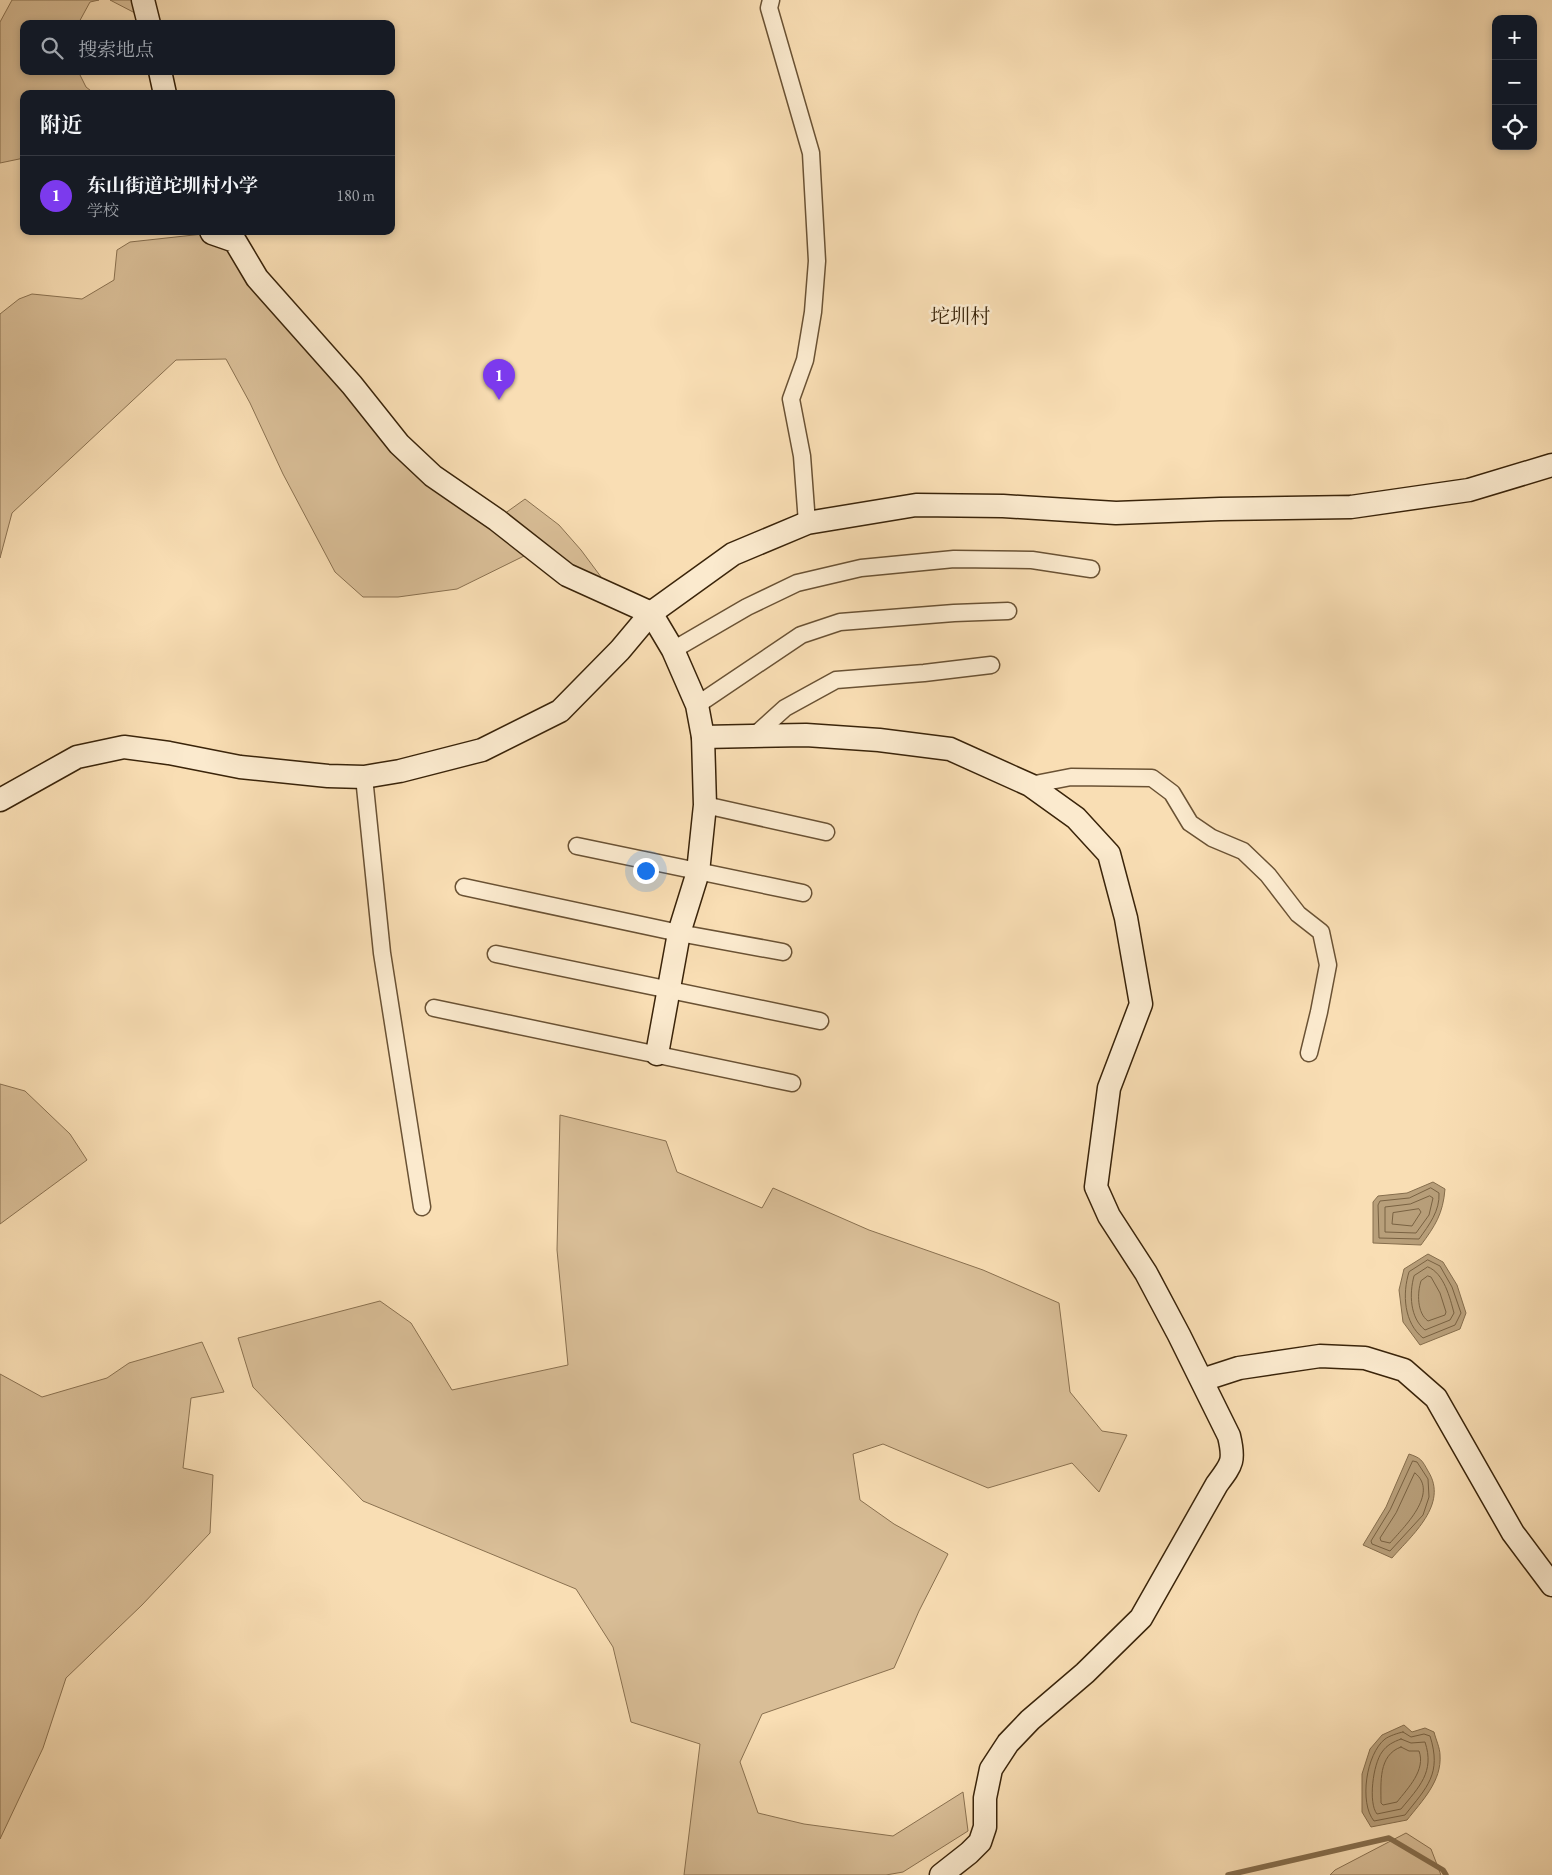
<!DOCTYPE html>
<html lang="zh">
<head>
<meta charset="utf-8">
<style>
  :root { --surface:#171b24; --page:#242831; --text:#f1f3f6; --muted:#9ea1a6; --line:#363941; --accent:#7c3aed }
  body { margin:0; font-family:"EB Garamond","Noto Serif SC",serif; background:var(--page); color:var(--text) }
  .controls { position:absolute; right:15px; top:15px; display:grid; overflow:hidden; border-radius:10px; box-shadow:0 2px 8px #0003 }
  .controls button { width:45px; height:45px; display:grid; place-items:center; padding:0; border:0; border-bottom:1px solid var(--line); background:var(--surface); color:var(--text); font:25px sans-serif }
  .you { position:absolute; left:645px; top:870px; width:18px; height:18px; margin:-12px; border:4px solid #fff; border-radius:50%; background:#1a73e8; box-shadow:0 0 0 8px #1a73e833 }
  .badge { display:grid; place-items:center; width:32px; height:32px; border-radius:50%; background:var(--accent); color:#fff; font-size:16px; font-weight:700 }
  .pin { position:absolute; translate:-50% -41px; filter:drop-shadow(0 1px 2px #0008) }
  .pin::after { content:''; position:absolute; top:26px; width:18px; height:15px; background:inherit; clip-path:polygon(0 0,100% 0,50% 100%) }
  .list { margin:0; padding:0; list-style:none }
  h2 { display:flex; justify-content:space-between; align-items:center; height:65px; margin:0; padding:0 20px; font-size:21px }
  h2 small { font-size:16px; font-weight:400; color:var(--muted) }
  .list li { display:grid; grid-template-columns:32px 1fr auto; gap:15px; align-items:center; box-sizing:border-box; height:80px; padding:0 20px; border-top:1px solid var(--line) }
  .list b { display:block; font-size:19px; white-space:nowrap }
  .list p { margin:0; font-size:16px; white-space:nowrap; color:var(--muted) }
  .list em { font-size:16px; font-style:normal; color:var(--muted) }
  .icon { flex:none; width:28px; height:28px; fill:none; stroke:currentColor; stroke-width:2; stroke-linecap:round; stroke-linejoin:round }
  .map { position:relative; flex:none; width:1552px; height:1875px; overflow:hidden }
  .search { position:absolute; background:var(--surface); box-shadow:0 2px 8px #0003; left:20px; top:20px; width:375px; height:55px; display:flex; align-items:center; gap:12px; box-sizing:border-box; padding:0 18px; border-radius:10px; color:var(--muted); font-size:19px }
  .panel { position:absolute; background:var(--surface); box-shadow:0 2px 8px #0003; left:20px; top:90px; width:375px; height:145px; border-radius:10px }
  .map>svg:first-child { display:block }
  .green { fill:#d9be97; stroke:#8a7150 }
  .water { fill:#b89f7a; stroke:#866e4d }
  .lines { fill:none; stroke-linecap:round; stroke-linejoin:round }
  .shore { stroke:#796242; stroke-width:1 }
  .stream { stroke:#866e4d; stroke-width:5.5 }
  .street-casing { stroke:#6a5234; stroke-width:19 }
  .secondary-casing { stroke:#3a240a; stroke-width:25 }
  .street { stroke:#fbeace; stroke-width:16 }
  .secondary { stroke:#fbeace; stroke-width:22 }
  .labels { text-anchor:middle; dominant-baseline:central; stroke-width:5; stroke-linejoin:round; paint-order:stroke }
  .quarter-label { font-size:20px; fill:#3a240a; stroke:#fbeace }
</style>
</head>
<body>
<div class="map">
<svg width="1552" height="1875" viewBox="0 0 1552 1875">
  <rect width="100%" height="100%" fill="#f9deb4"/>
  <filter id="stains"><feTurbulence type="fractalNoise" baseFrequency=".004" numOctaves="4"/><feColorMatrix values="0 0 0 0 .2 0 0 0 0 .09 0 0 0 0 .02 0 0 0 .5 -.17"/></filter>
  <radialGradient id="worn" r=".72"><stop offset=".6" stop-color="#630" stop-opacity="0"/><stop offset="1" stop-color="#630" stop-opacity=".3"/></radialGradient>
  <g class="green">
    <polygon points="12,0 99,0 90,2 78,24 24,24 24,71 78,71 86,87 95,94 24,94 24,158 0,163 0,22"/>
    <polygon points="110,0 143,0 135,13"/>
    <polygon points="212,233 399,443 497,519 525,499 559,525 581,550 610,589 535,549 524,556 457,589 398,597 363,597 335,572 283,474 250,403 226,359 176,360 12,513 0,558 0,314 19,299 32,294 82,299 114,280 117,250 130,242"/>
    <polygon points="0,1084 25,1091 70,1134 87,1160 0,1224"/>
    <polygon points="560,1115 666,1141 677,1172 762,1208 773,1188 869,1230 983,1270 1059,1303 1070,1392 1102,1431 1127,1435 1099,1492 1072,1463 988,1488 883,1444 853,1454 860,1500 894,1524 948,1554 919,1611 894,1668 762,1714 740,1762 758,1813 804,1824 893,1836 963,1792 968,1831 903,1872 886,1875 684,1875 700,1744 631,1722 613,1647 576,1589 363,1501 253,1387 238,1338 380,1301 411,1323 452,1390 568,1365 557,1250"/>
    <polygon points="202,1342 224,1392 191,1398 183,1468 213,1475 210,1533 142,1605 66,1678 43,1748 0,1839 0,1374 42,1397 107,1378 129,1363"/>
    <polygon points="1406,1833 1431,1849 1441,1875 1330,1875 1335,1870"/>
  </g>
  <g class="water">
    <path d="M1433,1182L1445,1189C1443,1214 1435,1226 1421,1245L1373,1243V1202L1378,1196L1407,1193Z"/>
    <polygon points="1428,1254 1443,1262 1457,1285 1466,1313 1460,1329 1420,1345 1403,1322 1399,1290 1404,1269"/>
    <path d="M1409,1454C1421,1458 1422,1460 1428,1471C1449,1504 1412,1535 1392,1558L1363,1545L1386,1507Z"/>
    <path d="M1404,1725L1412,1732L1425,1728L1434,1732C1436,1740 1440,1748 1440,1755C1442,1781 1422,1801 1407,1820L1371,1827L1362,1812V1774L1370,1749L1382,1735Z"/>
  </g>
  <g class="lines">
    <g class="shore">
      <path d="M1431,1188L1439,1193C1440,1211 1429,1225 1419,1239L1379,1238L1378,1205L1380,1201L1409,1198Z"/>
      <polygon points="1430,1196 1433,1198 1429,1215 1416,1233 1385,1232 1385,1207 1410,1204"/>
      <polygon points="1419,1209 1421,1212 1412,1226 1392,1224 1393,1213"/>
      <path d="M1428,1260L1440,1266L1452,1287L1461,1313L1455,1325L1423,1338C1404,1323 1402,1294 1409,1272Z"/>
      <path d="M1428,1267C1444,1273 1450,1298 1454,1313L1450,1320L1425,1330C1410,1318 1409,1294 1414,1276Z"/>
      <path d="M1428,1276L1431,1277L1440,1293L1446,1312L1445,1315L1428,1321C1417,1313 1417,1293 1421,1281Z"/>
      <polygon points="1413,1461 1417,1462 1428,1479 1429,1497 1423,1515 1390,1551 1372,1544 1371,1541 1390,1510"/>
      <path d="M1415,1473C1440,1493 1403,1528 1390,1543L1381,1541L1380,1538L1396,1513Z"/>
      <path d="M1403,1732L1411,1737L1424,1734L1430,1736C1442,1774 1427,1787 1405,1815L1374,1821C1359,1803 1366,1754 1385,1739C1389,1736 1398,1733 1403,1732Z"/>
      <path d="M1401,1739L1411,1743L1425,1742C1435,1772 1419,1787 1401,1809L1377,1814C1368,1803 1373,1764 1382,1752C1387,1745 1393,1742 1401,1739Z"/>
      <path d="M1401,1747L1409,1751H1419C1426,1770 1408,1788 1397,1802L1383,1805L1381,1803C1381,1783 1378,1755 1401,1747Z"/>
    </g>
    <polyline class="stream" points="1228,1875 1389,1838 1443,1870 1446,1875"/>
    <defs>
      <g id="street">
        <polyline points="771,0 769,8 811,153 817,261 813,312 805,360 791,399 802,456 807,523"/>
        <polyline points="673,650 747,607 797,583 861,568 954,559 1032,560 1091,569"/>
        <polyline points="697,705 801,635 840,622 954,613 1008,611"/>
        <polyline points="754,736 785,708 836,680 924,673 991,665"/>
        <polyline points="364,777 382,953 422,1207"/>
        <polyline points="1030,785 1071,777 1152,778 1172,793 1190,823 1212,838 1243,851 1268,875 1298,914 1321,932 1328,965 1319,1012 1309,1053"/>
        <polyline points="705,805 826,832"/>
        <polyline points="577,846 803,893"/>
        <polyline points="464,887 679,933 783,952"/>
        <polyline points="496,954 820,1021"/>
        <polyline points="434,1008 792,1083"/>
      </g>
      <g id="secondary">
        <polyline points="143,0 149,24"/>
        <polyline points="160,71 165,94"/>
        <polyline points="211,231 212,233 235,241 257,278 352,385 399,444 433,476 497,520 567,575 651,613 673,650 697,705 703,737 705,805 698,872 679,933 657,1054"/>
        <path d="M703,737L806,735L879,740L950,749L1030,785L1076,818L1109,854L1126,918L1141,1004L1109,1088L1096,1187L1109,1216L1146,1273L1179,1335L1229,1436C1235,1461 1232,1464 1217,1484L1141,1618L1085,1673L1030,1720L1008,1743L991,1769L985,1798V1827L980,1842L969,1853L941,1875"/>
        <polyline points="0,800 77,757 124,747 169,753 240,767 328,776 364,777 400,771 482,750 560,711 620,650 651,613 733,554 807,523 916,505 1003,506 1116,513 1220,509 1351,507 1469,490 1552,465"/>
        <polyline points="1202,1380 1239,1368 1320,1356 1365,1358 1404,1370 1436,1398 1513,1533 1552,1585"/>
      </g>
    </defs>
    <use href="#street" class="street-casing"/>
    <use href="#secondary" class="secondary-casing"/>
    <use href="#street" class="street"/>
    <use href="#secondary" class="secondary"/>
  </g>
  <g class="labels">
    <g class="quarter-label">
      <text x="960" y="316">坨圳村</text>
    </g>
  </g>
  <rect width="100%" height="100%" filter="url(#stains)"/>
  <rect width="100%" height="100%" fill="url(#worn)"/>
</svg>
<div class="controls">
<button>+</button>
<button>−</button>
<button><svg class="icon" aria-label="locate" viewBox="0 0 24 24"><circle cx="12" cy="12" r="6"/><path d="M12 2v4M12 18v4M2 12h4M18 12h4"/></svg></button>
</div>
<div class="you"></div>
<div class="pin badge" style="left:499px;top:400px">1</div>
<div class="search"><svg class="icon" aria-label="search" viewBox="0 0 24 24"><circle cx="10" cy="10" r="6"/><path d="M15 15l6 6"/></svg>搜索地点</div>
<section class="panel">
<h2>附近<small></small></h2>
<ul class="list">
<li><span class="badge">1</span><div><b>东山街道坨圳村小学</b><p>学校</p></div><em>180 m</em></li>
</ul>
</section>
</div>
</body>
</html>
